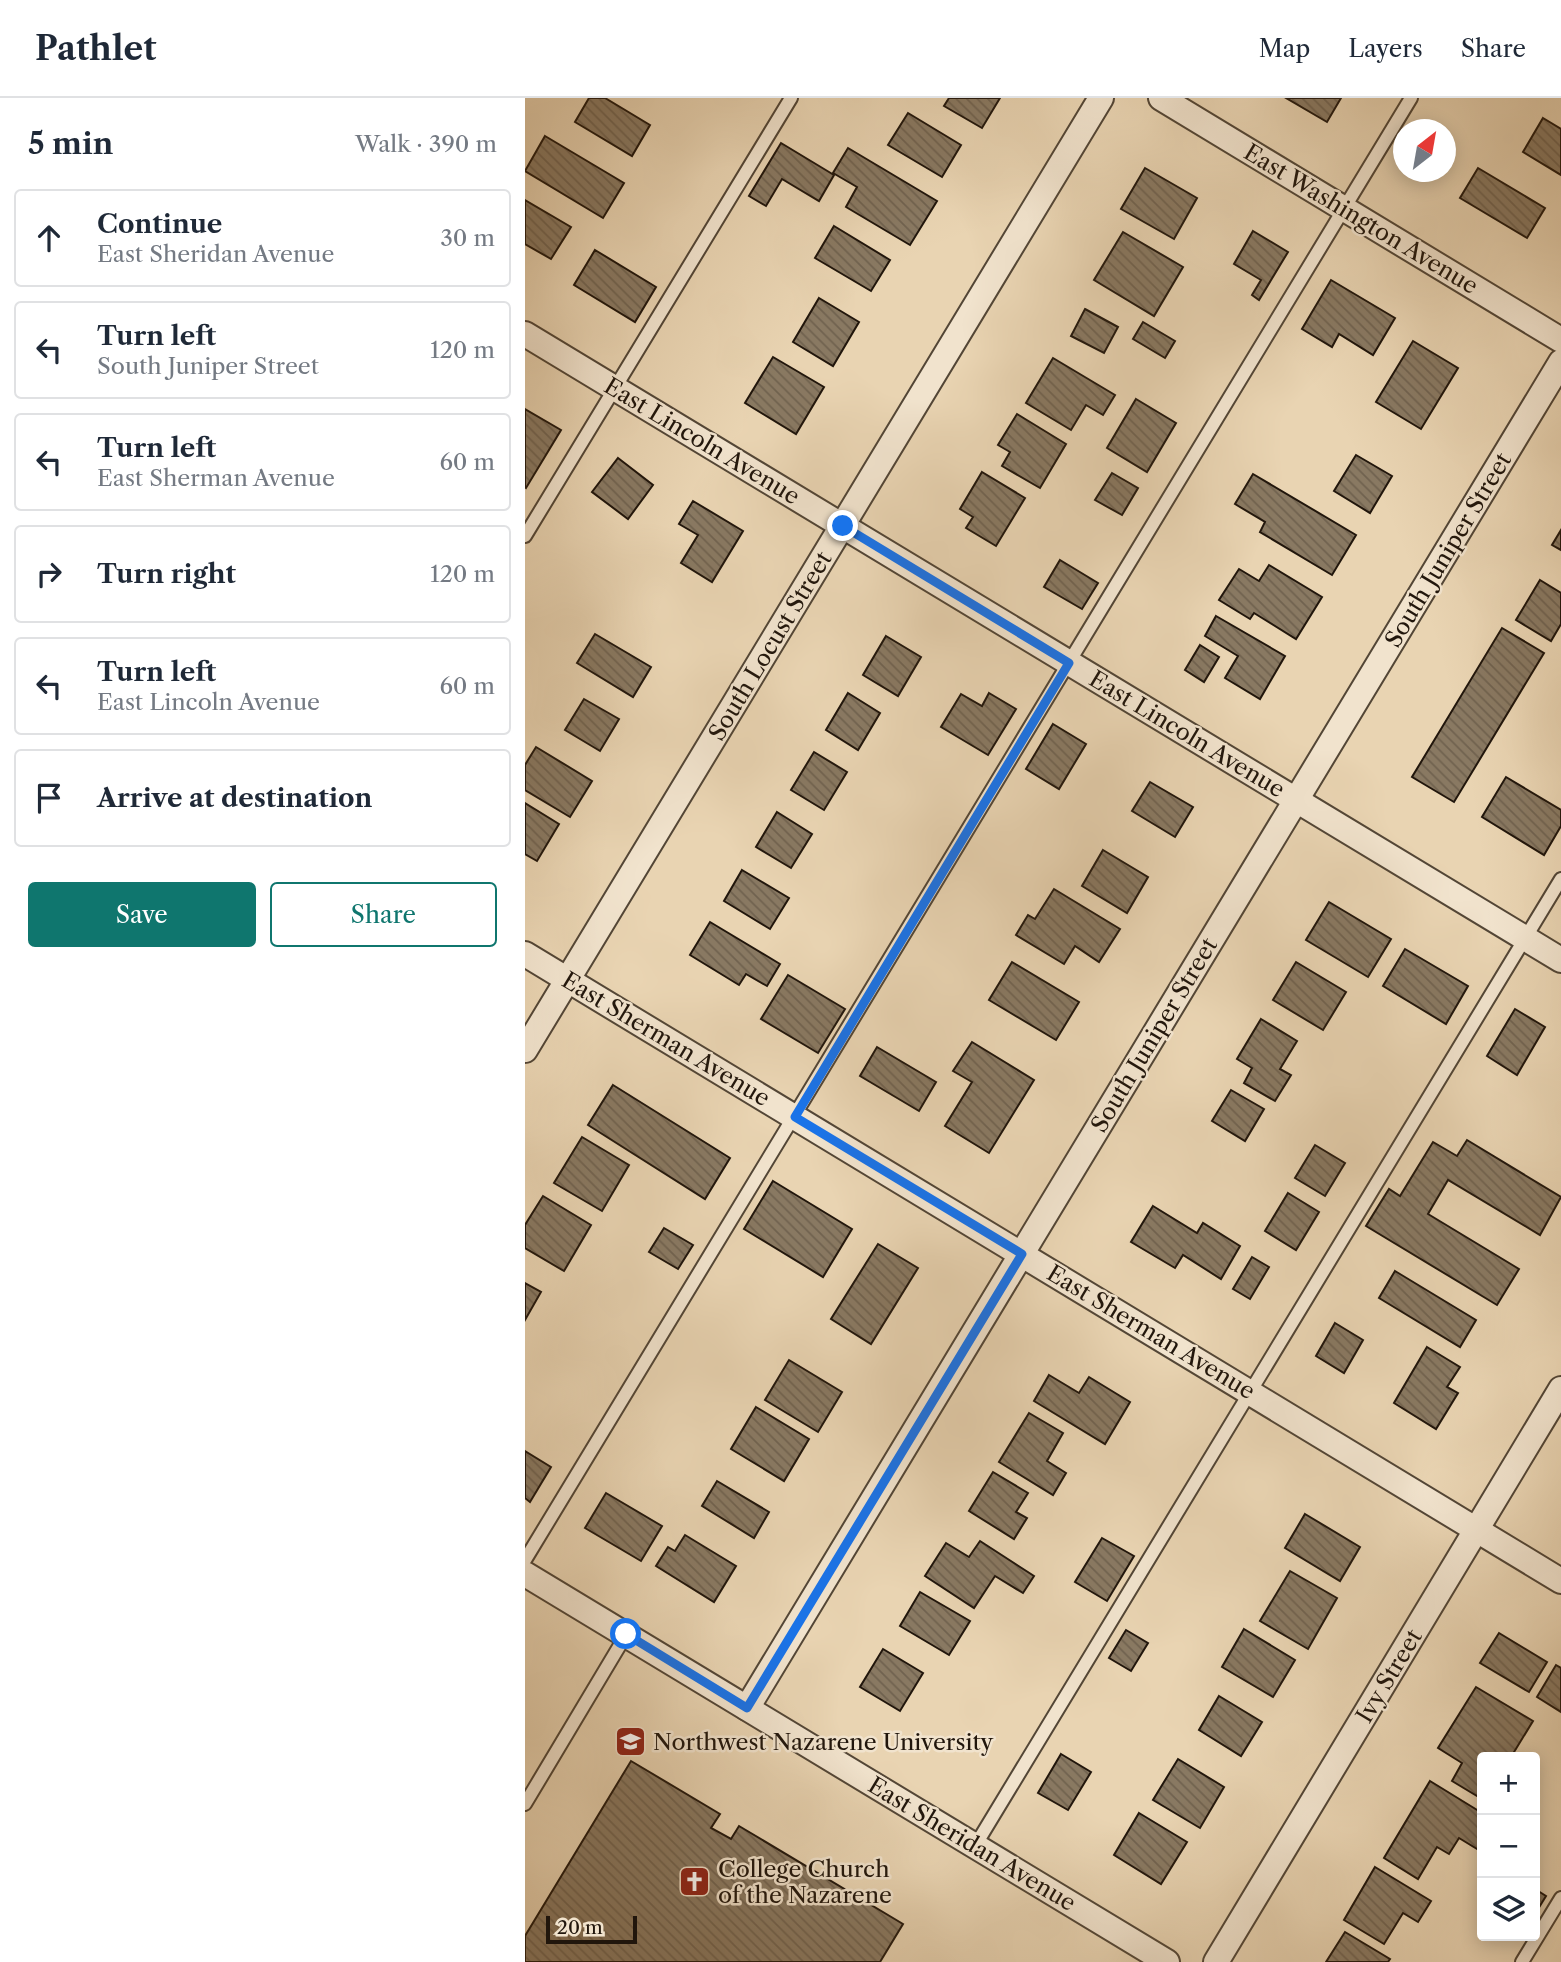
<!DOCTYPE html>
<html lang="en">
<head>
<meta charset="utf-8">
<style>
  :root { --surface:#fff; --page:#f6f6f7; --text:#1f2937; --muted:#747a83; --line:#e0e1e3; --accent:#0f766e }
  body { margin:0; font-family:"Libre Caslon Text",serif; background:var(--page); color:var(--text) }
  .controls { position:absolute; right:21px; bottom:21px; display:grid; overflow:hidden; border-radius:7px; box-shadow:0 4px 18px #0003 }
  .controls button { width:63px; height:63px; display:grid; place-items:center; padding:0; border:0; border-bottom:2px solid var(--line); background:var(--surface); color:var(--text); font:35px sans-serif }
  .compass { position:absolute; left:868px; top:21px; width:63px; height:63px; border-radius:50%; background:var(--surface); box-shadow:0 4px 18px #0003; rotate:31deg }
  .scale { position:absolute; left:21px; bottom:18px; width:91px; box-sizing:border-box; padding-left:7px; border:4px solid #21160c; border-top:0; font-size:19px; line-height:24px; white-space:nowrap; color:#21160c; -webkit-text-stroke:5px #f1e3cd; paint-order:stroke }
  .stop { position:absolute; width:21px; height:21px; margin:-16px; border:5px solid #1a73e8; border-radius:50%; background:#fff }
  .stop.end { background:#1a73e8; border-color:#fff; box-shadow:0 2px 7px #0008 }
  .list { margin:0; padding:0; list-style:none }
  h2 { display:flex; justify-content:space-between; align-items:center; height:91px; margin:0; padding:0 28px; font-size:30px }
  h2 small { font-size:23px; font-weight:400; color:var(--muted) }
  .list li { display:grid; grid-template-columns:46px 1fr auto; gap:21px; align-items:center; box-sizing:border-box; height:98px; margin:0 14px 14px; padding:0 14px; border:2px solid var(--line); border-radius:7px }
  .list b { display:block; font-size:26px; white-space:nowrap }
  .list p { margin:0; font-size:23px; white-space:nowrap; color:var(--muted) }
  .list em { font-size:23px; font-style:normal; color:var(--muted) }
  .actions { display:flex; gap:14px; padding:21px 28px }
  .actions a { flex:1; padding:16px 0; border:2px solid var(--accent); border-radius:7px; text-align:center; font-size:24px; color:var(--accent) }
  .actions .main { background:var(--accent); color:#fff }
  .icon { flex:none; width:38px; height:38px; fill:none; stroke:currentColor; stroke-width:2; stroke-linecap:round; stroke-linejoin:round }
  .map { position:relative; flex:none; width:1036px; height:1864px; overflow:hidden }
  header { display:flex; align-items:center; gap:42px; box-sizing:border-box; height:98px; padding:0 35px; background:var(--surface); border-bottom:2px solid var(--line) }
  header strong { font-size:33px }
  nav { display:flex; gap:38px; margin-inline-start:auto; font-size:24px }
  main { display:flex }
  aside { flex:1; background:var(--surface) }
  .map>svg:first-child { display:block }
  .building { fill:url(#building-back-hatch); stroke:#21160c; stroke-width:2 }
  .lines { fill:none; stroke-linecap:round; stroke-linejoin:round }
  .lane-casing { stroke:#534636; stroke-width:16 }
  .street-casing { stroke:#534636; stroke-width:28 }
  .lane { stroke:#f1e3cd; stroke-width:12 }
  .street { stroke:#f1e3cd; stroke-width:24 }
  .route { stroke:#1a73e8; stroke-width:9 }
  .labels { text-anchor:middle; dominant-baseline:central; stroke-width:5; stroke-linejoin:round; paint-order:stroke }
  .street-label { font-size:23px; fill:#21160c; stroke:#f1e3cd }
  .poi-label { font-size:23px; fill:#21160c; stroke:#f1e3cd; text-anchor:start }
</style>
</head>
<body>
<header>
<strong>Pathlet</strong>
<nav><a>Map</a><a>Layers</a><a>Share</a></nav>
</header>
<main>
<aside>
<h2>5 min<small>Walk · 390 m</small></h2>
<ul class="list">
<li><svg class="icon" aria-label="ahead" viewBox="0 0 24 24"><path d="M12 20V5M6 11l6-6 6 6"/></svg><div><b>Continue</b><p>East Sheridan Avenue</p></div><em>30 m</em></li>
<li><svg class="icon" aria-label="left" viewBox="0 0 24 24"><path d="M17 20v-9H6M10 6l-5 5 5 5"/></svg><div><b>Turn left</b><p>South Juniper Street</p></div><em>120 m</em></li>
<li><svg class="icon" aria-label="left" viewBox="0 0 24 24"><path d="M17 20v-9H6M10 6l-5 5 5 5"/></svg><div><b>Turn left</b><p>East Sherman Avenue</p></div><em>60 m</em></li>
<li><svg class="icon" aria-label="right" viewBox="0 0 24 24"><path d="M7 20v-9h11M14 6l5 5-5 5"/></svg><div><b>Turn right</b></div><em>120 m</em></li>
<li><svg class="icon" aria-label="left" viewBox="0 0 24 24"><path d="M17 20v-9H6M10 6l-5 5 5 5"/></svg><div><b>Turn left</b><p>East Lincoln Avenue</p></div><em>60 m</em></li>
<li><svg class="icon" aria-label="arrive" viewBox="0 0 24 24"><path d="M6 21V4h12l-3 4 3 4H6"/></svg><div><b>Arrive at destination</b></div></li>
</ul>
<div class="actions"><a class="main">Save</a><a>Share</a></div>
</aside>
<div class="map">
<svg width="1036" height="1864" viewBox="0 0 1036 1864">
  <defs>
    <pattern id="building-back-hatch" width="6" height="6" patternUnits="userSpaceOnUse" patternTransform="scale(1.75)"><rect width="6" height="6" fill="#897962"/><path d="M-1 5l2 2M0 0l6 6M5-1l2 2" fill="none" stroke="#70624f"/></pattern>
  </defs>
  <rect width="100%" height="100%" fill="#e9d4b2"/>
  <filter id="stains"><feTurbulence type="fractalNoise" baseFrequency=".00286" numOctaves="4"/><feColorMatrix values="0 0 0 0 .2 0 0 0 0 .09 0 0 0 0 .02 0 0 0 .5 -.17"/></filter>
  <radialGradient id="worn" r=".72"><stop offset=".6" stop-color="#630" stop-opacity="0"/><stop offset="1" stop-color="#630" stop-opacity=".3"/></radialGradient>
  <g class="building">
    <polygon points="64,0 80,0 125,27 107,58 50,24"/>
    <polygon points="424,0 475,0 457,30 419,8"/>
    <polygon points="761,0 816,0 802,24"/>
    <polygon points="383,15 436,47 417,79 363,47"/>
    <polygon points="1018,20 1036,31 1036,77 998,54"/>
    <polygon points="20,38 99,85 78,120 0,73"/>
    <polygon points="256,45 309,77 294,103 257,81 241,108 224,98"/>
    <polygon points="323,50 412,103 385,147 321,109 332,89 308,75"/>
    <polygon points="620,70 672,100 649,141 596,111"/>
    <polygon points="953,70 1020,110 1002,140 935,100"/>
    <polygon points="0,102 46,129 26,161 0,146"/>
    <polygon points="309,128 365,162 346,193 290,160"/>
    <polygon points="728,133 763,154 734,202 727,197 736,182 709,166"/>
    <polygon points="598,134 658,169 629,218 569,182"/>
    <polygon points="70,152 131,189 110,224 49,187"/>
    <polygon points="806,182 870,220 848,257 814,236 807,249 777,231"/>
    <polygon points="294,200 334,224 308,268 268,244"/>
    <polygon points="560,211 593,229 579,255 546,238"/>
    <polygon points="618,224 650,243 640,260 608,241"/>
    <polygon points="888,243 933,270 896,331 851,304"/>
    <polygon points="248,259 299,289 271,336 220,305"/>
    <polygon points="528,260 590,297 578,317 561,307 546,332 501,305"/>
    <polygon points="611,301 651,325 622,374 582,350"/>
    <polygon points="0,311 36,332 1,390 0,389"/>
    <polygon points="492,316 541,346 515,390 477,368 485,354 473,347"/>
    <polygon points="831,357 867,378 845,415 809,393"/>
    <polygon points="93,360 128,387 103,421 67,394"/>
    <polygon points="457,374 500,400 471,448 441,430 448,419 435,411"/>
    <polygon points="587,375 613,390 597,417 570,402"/>
    <polygon points="728,376 831,437 807,477 735,434 740,424 710,406"/>
    <polygon points="168,403 218,433 187,484 156,465 173,437 154,426"/>
    <polygon points="1036,432 1036,452 1027,447"/>
    <polygon points="535,462 573,485 557,511 519,489"/>
    <polygon points="744,467 797,499 771,541 729,515 725,521 694,502 714,471 734,483"/>
    <polygon points="1015,482 1036,495 1036,526 1026,543 991,522"/>
    <polygon points="691,518 760,558 735,601 700,580 713,558 680,538"/>
    <polygon points="977,530 1019,555 929,704 887,679"/>
    <polygon points="70,536 126,569 108,599 52,565"/>
    <polygon points="361,538 396,559 373,598 338,577"/>
    <polygon points="675,547 694,559 679,584 660,572"/>
    <polygon points="323,595 355,615 333,652 301,632"/>
    <polygon points="464,595 491,611 463,657 416,629 436,596 457,608"/>
    <polygon points="59,601 94,621 75,653 40,632"/>
    <polygon points="528,626 561,646 534,691 501,671"/>
    <polygon points="11,649 67,683 45,719 0,692 0,667"/>
    <polygon points="289,654 322,674 299,712 266,692"/>
    <polygon points="981,679 1036,712 1036,728 1019,757 957,719"/>
    <polygon points="625,684 668,709 650,739 607,713"/>
    <polygon points="0,705 34,726 12,763 0,756"/>
    <polygon points="252,714 287,736 266,770 231,749"/>
    <polygon points="578,752 623,779 602,815 557,788"/>
    <polygon points="217,772 264,800 245,831 199,803"/>
    <polygon points="529,791 595,831 574,864 550,848 539,866 491,837 503,817 510,821"/>
    <polygon points="804,804 866,841 843,879 781,842"/>
    <polygon points="185,824 255,866 242,888 221,876 214,887 165,857"/>
    <polygon points="880,851 943,888 921,926 858,888"/>
    <polygon points="487,864 554,904 531,942 464,902"/>
    <polygon points="771,864 821,894 798,932 748,902"/>
    <polygon points="263,877 320,911 293,955 236,921"/>
    <polygon points="990,911 1020,929 992,977 962,958"/>
    <polygon points="736,921 772,943 755,971 766,977 750,1003 719,985 727,970 712,961"/>
    <polygon points="447,944 509,982 464,1055 420,1028 447,984 428,973"/>
    <polygon points="352,949 411,984 394,1013 335,978"/>
    <polygon points="88,987 205,1060 180,1101 63,1027"/>
    <polygon points="706,992 739,1011 720,1043 687,1023"/>
    <polygon points="57,1039 104,1067 77,1113 29,1085"/>
    <polygon points="942,1042 1036,1099 1015,1137 923,1082 903,1116 994,1171 972,1207 841,1128 864,1091 875,1098 908,1044 932,1058"/>
    <polygon points="790,1047 820,1065 800,1098 770,1080"/>
    <polygon points="248,1083 327,1131 298,1179 219,1131"/>
    <polygon points="763,1095 794,1114 771,1152 740,1133"/>
    <polygon points="18,1098 66,1127 39,1173 0,1150 0,1127"/>
    <polygon points="628,1108 672,1135 678,1125 715,1148 696,1181 658,1157 650,1170 606,1144"/>
    <polygon points="139,1130 168,1147 153,1171 124,1154"/>
    <polygon points="353,1146 393,1170 346,1246 306,1221"/>
    <polygon points="727,1159 744,1169 725,1201 708,1191"/>
    <polygon points="870,1173 951,1222 935,1249 854,1200"/>
    <polygon points="0,1185 16,1194 0,1222"/>
    <polygon points="810,1225 838,1242 819,1275 791,1258"/>
    <polygon points="902,1249 935,1269 922,1289 933,1295 911,1331 869,1305"/>
    <polygon points="264,1262 317,1294 293,1334 240,1302"/>
    <polygon points="524,1277 554,1295 564,1279 605,1304 580,1346 509,1303"/>
    <polygon points="231,1309 284,1341 259,1383 206,1351"/>
    <polygon points="504,1315 538,1335 522,1363 541,1375 528,1397 474,1364"/>
    <polygon points="0,1353 26,1369 5,1404 0,1400"/>
    <polygon points="468,1374 503,1395 491,1414 502,1420 489,1441 444,1413"/>
    <polygon points="192,1383 244,1414 229,1440 177,1408"/>
    <polygon points="81,1395 137,1428 116,1463 60,1430"/>
    <polygon points="780,1416 835,1449 815,1483 760,1450"/>
    <polygon points="160,1437 211,1468 189,1504 131,1468 143,1449 150,1453"/>
    <polygon points="577,1440 609,1458 582,1503 550,1484"/>
    <polygon points="455,1443 509,1478 498,1495 470,1478 449,1510 400,1478 421,1445 444,1459"/>
    <polygon points="765,1473 812,1500 783,1551 735,1523"/>
    <polygon points="395,1494 445,1523 424,1557 375,1528"/>
    <polygon points="719,1531 770,1562 748,1599 697,1569"/>
    <polygon points="601,1532 623,1545 606,1573 584,1560"/>
    <polygon points="974,1535 1022,1564 1004,1594 955,1565"/>
    <polygon points="358,1551 398,1575 375,1613 335,1589"/>
    <polygon points="1031,1567 1036,1570 1036,1614 1012,1599"/>
    <polygon points="951,1589 1008,1623 986,1659 957,1659 957,1701 927,1683 937,1665 913,1650"/>
    <polygon points="694,1598 737,1624 716,1658 674,1632"/>
    <polygon points="536,1656 566,1674 543,1712 513,1695"/>
    <polygon points="653,1661 699,1689 675,1730 628,1702"/>
    <polygon points="106,1663 195,1716 186,1730 206,1741 214,1728 378,1826 355,1864 0,1864 0,1838"/>
    <polygon points="905,1683 957,1715 957,1754 934,1740 924,1756 912,1749 893,1781 859,1760"/>
    <polygon points="614,1715 662,1744 636,1786 589,1757"/>
    <polygon points="850,1769 906,1803 893,1824 878,1815 859,1846 819,1822"/>
    <polygon points="1010,1791 1021,1798 1010,1816"/>
    <polygon points="820,1834 865,1861 863,1864 801,1864"/>
  </g>
  <g class="lines">
    <defs>
      <g id="lane">
        <polyline points="0,438 266,0"/>
        <polyline points="0,1462 886,0"/>
        <polyline points="0,1706 101,1537"/>
        <polyline points="450,1748 1036,781"/>
        <polyline points="997,1864 1036,1800"/>
      </g>
      <g id="street">
        <polyline points="636,0 1036,242"/>
        <polyline points="0,236 1036,862"/>
        <polyline points="0,856 1036,1483"/>
        <polyline points="0,952 576,0"/>
        <polyline points="0,1476 642,1864"/>
        <polyline points="222,1610 1036,264"/>
        <polyline points="691,1864 1036,1291"/>
      </g>
    </defs>
    <use href="#lane" class="lane-casing"/>
    <use href="#street" class="street-casing"/>
    <use href="#lane" class="lane"/>
    <use href="#street" class="street"/>
  </g>
  <g class="lines">
    <polyline class="route" points="101,1536 222,1610 497,1156 270,1019 544,565 318,428"/>
  </g>
  <defs>
    <symbol id="university-square" viewBox="-11 -11 22 22"><rect x="-9" y="-9" width="18" height="18" rx="4" fill="#8f2418" stroke="#f1e3cd"/><path d="M0-5L7-2L0 1L-7-2ZM-4 1L0 2.5L4 1V4Q0 6-4 4Z" fill="#fff"/></symbol>
    <symbol id="church-square" viewBox="-11 -11 22 22"><rect x="-9" y="-9" width="18" height="18" rx="4" fill="#8f2418" stroke="#f1e3cd"/><path d="M-1.2-6h2.4v3.5h3.3v2.4h-3.3V6h-2.4V-.1h-3.3v-2.4h3.3Z" fill="#fff"/></symbol>
  </defs>
  <g fill-rule="evenodd">
    <use href="#university-square" x="88" y="1626" width="35" height="35"/>
    <use href="#church-square" x="152" y="1766" width="35" height="35"/>
  </g>
  <g class="labels">
    <g class="street-label">
      <text transform="translate(836 121) rotate(31)">East Washington Avenue</text>
      <text transform="translate(177 343) rotate(31)">East Lincoln Avenue</text>
      <text transform="translate(923 452) rotate(-59)">South Juniper Street</text>
      <text transform="translate(245 548) rotate(-59)">South Locust Street</text>
      <text transform="translate(662 636) rotate(31)">East Lincoln Avenue</text>
      <text transform="translate(629 937) rotate(-59)">South Juniper Street</text>
      <text transform="translate(141 941) rotate(31)">East Sherman Avenue</text>
      <text transform="translate(626 1234) rotate(31)">East Sherman Avenue</text>
      <text transform="translate(864 1578) rotate(-59)">Ivy Street</text>
      <text transform="translate(447 1746) rotate(31)">East Sheridan Avenue</text>
    </g>
    <g class="poi-label">
      <text x="128" y="1644">Northwest Nazarene University</text>
      <text x="193" y="1771">College Church<tspan x="193" dy="26">of the Nazarene</tspan></text>
    </g>
  </g>
  <rect width="100%" height="100%" filter="url(#stains)"/>
  <rect width="100%" height="100%" fill="url(#worn)"/>
</svg>
<div class="controls">
<button>+</button>
<button>−</button>
<button><svg class="icon" aria-label="layers" viewBox="0 0 24 24"><path d="M12 4l9 5-9 5-9-5zM3 14l9 5 9-5"/></svg></button>
</div>
<svg class="compass" viewBox="-18 -18 36 36"><path d="M0-13l5 13h-10z" fill="#e53935"/><path d="M0 13l5-13h-10z" fill="#747a83"/></svg>
<div class="scale">20 m</div>
<div class="stop" style="left:101px;top:1536px"></div>
<div class="stop end" style="left:318px;top:428px"></div>
</div>
</main>
</body>
</html>
